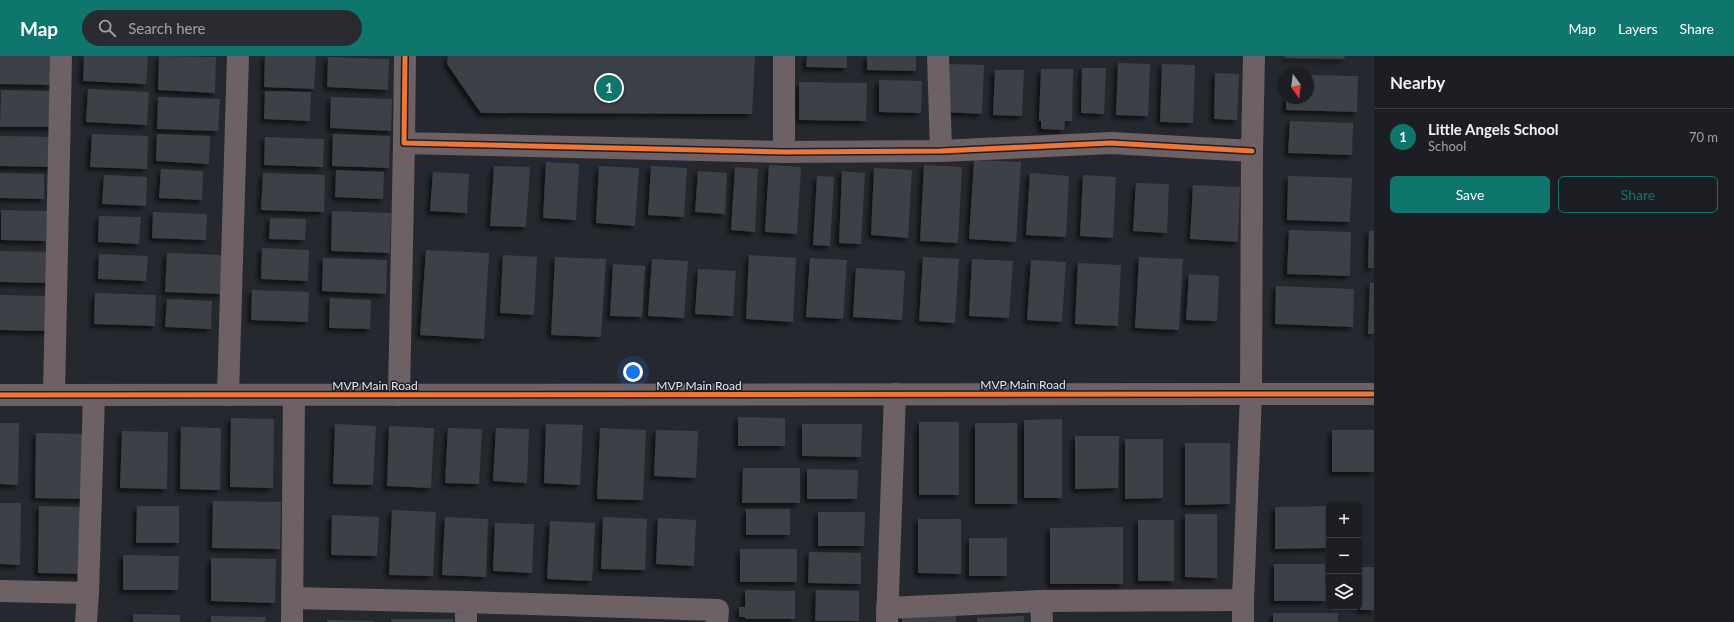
<!DOCTYPE html>
<html lang="en">
<head>
<meta charset="utf-8">
<style>
  :root { --surface:#1c1e23; --page:#292b30; --text:#f1f3f6; --muted:#a0a2a6; --line:#3a3c41; --accent:#0f766e }
  body { margin:0; font-family:Lato,sans-serif; background:var(--page); color:var(--text) }
  .controls { position:absolute; right:12px; bottom:12px; display:grid; overflow:hidden; border-radius:6px; box-shadow:0 1px 3px #0004 }
  .controls button { width:36px; height:36px; display:grid; place-items:center; padding:0; border:0; border-bottom:1px solid var(--line); background:var(--surface); color:var(--text); font:20px sans-serif }
  .compass { position:absolute; left:1278px; top:12px; width:36px; height:36px; border-radius:50%; background:var(--surface); box-shadow:0 1px 3px #0004; rotate:166deg }
  .you { position:absolute; left:633px; top:316px; width:14px; height:14px; margin:-10px; border:3px solid #fff; border-radius:50%; background:#1a73e8; box-shadow:0 0 0 6px #1a73e833 }
  .badge { display:grid; place-items:center; width:26px; height:26px; border-radius:50%; background:var(--accent); color:#fff; font-size:13px; font-weight:700 }
  .pin { position:absolute; translate:-50% -50%; border:2px solid #fff; box-shadow:0 1px 4px #0006 }
  .list { margin:0; padding:0; list-style:none }
  h2 { display:flex; justify-content:space-between; align-items:center; height:52px; margin:0; padding:0 16px; font-size:17px }
  h2 small { font-size:13px; font-weight:400; color:var(--muted) }
  .list li { display:grid; grid-template-columns:26px 1fr auto; gap:12px; align-items:center; box-sizing:border-box; height:56px; padding:0 16px; border-top:1px solid var(--line) }
  .list b { display:block; font-size:15px; white-space:nowrap }
  .list p { margin:0; font-size:13px; white-space:nowrap; color:var(--muted) }
  .list em { font-size:13px; font-style:normal; color:var(--muted) }
  .actions { display:flex; gap:8px; padding:12px 16px }
  .actions a { flex:1; padding:9px 0; border:1px solid var(--accent); border-radius:6px; text-align:center; font-size:14px; color:var(--accent) }
  .actions .main { background:var(--accent); color:#fff }
  .icon { flex:none; width:22px; height:22px; fill:none; stroke:currentColor; stroke-width:2; stroke-linecap:round; stroke-linejoin:round }
  .map { position:relative; flex:none; width:1374px; height:566px; overflow:hidden }
  header { display:flex; align-items:center; gap:24px; box-sizing:border-box; height:56px; padding:0 20px; background:var(--accent); color:#fff }
  header strong { font-size:19px }
  nav { display:flex; gap:22px; margin-inline-start:auto; font-size:14px }
  .search { width:280px; height:36px; background:var(--page); display:flex; align-items:center; gap:10px; box-sizing:border-box; padding:0 14px; border-radius:22px; color:var(--muted); font-size:15px }
  main { display:flex }
  aside { flex:1; background:var(--surface) }
  .map>svg:first-child { display:block }
  .building { fill:#3e4046; filter:url(#shadow) }
  .lines { fill:none; stroke-linecap:round; stroke-linejoin:round }
  .minor { stroke:#6d6165; stroke-width:22 }
  .cycleway-casing { stroke:#191e29; stroke-width:8 }
  .cycleway { stroke:#f07635; stroke-width:5 }
  .labels { text-anchor:middle; dominant-baseline:central; stroke-width:3; stroke-linejoin:round; paint-order:stroke }
  .street-label { font-size:12px; fill:#e9edf5; stroke:#191e29 }
</style>
</head>
<body>
<header>
<strong>Map</strong>
<div class="search"><svg class="icon" aria-label="search" viewBox="0 0 24 24"><circle cx="10" cy="10" r="6"/><path d="M15 15l6 6"/></svg>Search here</div>
<nav><a>Map</a><a>Layers</a><a>Share</a></nav>
</header>
<main>
<div class="map">
<svg width="1374" height="566" viewBox="0 0 1374 566">
  <defs>
    <filter id="shadow"><feDropShadow dx="-3.5" dy="3.5" stdDeviation="2" flood-color="#0009"/></filter>
  </defs>
  <rect width="100%" height="100%" fill="#26282f"/>
  <g class="building">
    <polygon points="0,0 52,0 51,29 0,28"/>
    <polygon points="84,0 148,0 146,28 83,25"/>
    <polygon points="159,0 216,1 215,37 158,34"/>
    <polygon points="265,0 316,0 314,33 264,31"/>
    <polygon points="448,0 755,0 752,58 481,57 447,8"/>
    <polygon points="807,0 847,0 847,12 806,11"/>
    <polygon points="867,0 916,0 916,15 867,14"/>
    <polygon points="1285,0 1345,0 1344,3 1284,2"/>
    <polygon points="328,1 389,3 388,34 327,31"/>
    <polygon points="1118,7 1150,8 1148,60 1116,59"/>
    <polygon points="946,8 984,9 982,58 944,56"/>
    <polygon points="1162,8 1195,9 1193,67 1160,66"/>
    <polygon points="1082,12 1106,12 1104,58 1081,57"/>
    <polygon points="1041,13 1073,13 1072,65 1065,65 1064,74 1041,73 1041,65 1039,65"/>
    <polygon points="995,14 1024,14 1022,60 993,59"/>
    <polygon points="1215,17 1239,18 1237,64 1214,63"/>
    <polygon points="1308,19 1358,20 1357,56 1286,54 1286,42 1308,42"/>
    <polygon points="879,24 922,25 921,57 879,56"/>
    <polygon points="799,26 867,27 866,65 799,64"/>
    <polygon points="88,33 149,36 147,69 86,66"/>
    <polygon points="1,34 54,35 53,71 0,71"/>
    <polygon points="265,35 311,36 310,65 264,63"/>
    <polygon points="158,41 220,43 218,75 157,73"/>
    <polygon points="331,41 392,43 391,75 330,72"/>
    <polygon points="1290,65 1353,67 1352,99 1288,97"/>
    <polygon points="92,78 148,80 147,113 90,111"/>
    <polygon points="157,78 210,80 209,108 156,105"/>
    <polygon points="333,78 390,80 389,112 332,110"/>
    <polygon points="0,80 56,81 55,111 0,110"/>
    <polygon points="265,81 324,83 323,111 264,109"/>
    <polygon points="974,104 1021,106 1016,186 969,183"/>
    <polygon points="546,106 579,108 576,164 543,162"/>
    <polygon points="769,109 801,111 797,178 765,176"/>
    <polygon points="924,109 962,111 958,187 920,185"/>
    <polygon points="494,110 530,111 526,171 490,170"/>
    <polygon points="599,110 639,112 635,170 596,167"/>
    <polygon points="651,110 687,112 684,161 648,159"/>
    <polygon points="735,111 758,113 755,176 731,174"/>
    <polygon points="874,112 912,114 908,182 871,179"/>
    <polygon points="161,113 203,115 202,144 159,142"/>
    <polygon points="336,114 384,116 383,143 335,141"/>
    <polygon points="698,115 727,117 725,158 695,156"/>
    <polygon points="842,115 865,117 861,188 839,187"/>
    <polygon points="433,116 469,118 467,157 430,155"/>
    <polygon points="0,117 44,118 44,143 0,142"/>
    <polygon points="263,117 325,119 324,156 261,154"/>
    <polygon points="1030,117 1069,120 1066,181 1026,179"/>
    <polygon points="104,119 147,121 146,150 102,148"/>
    <polygon points="1083,119 1116,121 1113,182 1080,180"/>
    <polygon points="817,120 834,121 830,190 813,189"/>
    <polygon points="1288,120 1352,122 1350,166 1287,164"/>
    <polygon points="1136,127 1169,128 1167,177 1133,175"/>
    <polygon points="1193,129 1240,131 1238,186 1190,183"/>
    <polygon points="1,154 47,155 46,185 1,184"/>
    <polygon points="332,155 391,157 390,197 331,195"/>
    <polygon points="153,156 207,158 206,184 152,182"/>
    <polygon points="99,160 141,161 139,188 98,186"/>
    <polygon points="270,162 306,163 305,184 269,183"/>
    <polygon points="1289,174 1351,176 1350,220 1287,218"/>
    <polygon points="1369,175 1374,175 1374,212 1368,212"/>
    <polygon points="262,192 309,194 308,225 261,223"/>
    <polygon points="426,194 489,197 484,283 420,279"/>
    <polygon points="0,195 51,196 50,227 0,226"/>
    <polygon points="167,197 224,199 222,238 165,236"/>
    <polygon points="99,198 148,200 146,225 98,223"/>
    <polygon points="503,199 537,201 534,259 500,257"/>
    <polygon points="749,199 796,202 793,266 746,263"/>
    <polygon points="555,201 606,203 601,281 551,279"/>
    <polygon points="923,201 959,203 955,267 919,265"/>
    <polygon points="1139,201 1183,203 1179,274 1135,272"/>
    <polygon points="323,202 387,204 386,238 322,235"/>
    <polygon points="810,202 847,204 843,263 806,261"/>
    <polygon points="652,203 688,205 684,262 648,260"/>
    <polygon points="972,203 1013,205 1009,262 969,260"/>
    <polygon points="1031,204 1066,206 1062,266 1027,264"/>
    <polygon points="1078,207 1121,209 1118,270 1075,268"/>
    <polygon points="613,208 645,210 642,261 610,260"/>
    <polygon points="856,212 905,215 902,264 853,261"/>
    <polygon points="698,213 736,215 733,260 695,258"/>
    <polygon points="1189,218 1219,220 1217,265 1186,264"/>
    <polygon points="1370,227 1374,227 1374,278 1368,278"/>
    <polygon points="1276,230 1354,233 1353,271 1275,268"/>
    <polygon points="252,234 309,236 308,266 251,264"/>
    <polygon points="95,237 156,239 155,270 94,268"/>
    <polygon points="0,239 50,240 50,275 0,274"/>
    <polygon points="330,242 371,244 370,273 329,272"/>
    <polygon points="167,243 212,245 211,273 165,271"/>
    <polygon points="738,361 785,362 785,390 738,390"/>
    <polygon points="231,362 274,363 273,432 230,431"/>
    <polygon points="1062,363 1062,442 1024,442 1024,364"/>
    <rect x="919" y="366" width="40" height="73"/>
    <polygon points="0,367 19,367 18,429 0,428"/>
    <rect x="975" y="367" width="42" height="81"/>
    <polygon points="335,368 376,370 373,429 333,428"/>
    <polygon points="546,368 583,369 580,429 544,427"/>
    <polygon points="802,368 862,368 861,401 802,400"/>
    <polygon points="389,370 434,372 431,432 387,430"/>
    <polygon points="181,371 221,372 220,434 180,433"/>
    <polygon points="448,372 482,373 479,428 445,427"/>
    <polygon points="496,372 529,373 527,427 493,425"/>
    <polygon points="600,372 646,374 643,444 597,443"/>
    <polygon points="656,374 698,375 696,422 654,420"/>
    <rect x="1332" y="374" width="42" height="42"/>
    <polygon points="122,375 168,376 167,433 120,432"/>
    <polygon points="36,377 88,378 86,443 35,442"/>
    <polygon points="1075,380 1119,380 1118,432 1075,433"/>
    <polygon points="1125,383 1163,383 1163,442 1125,443"/>
    <polygon points="1185,387 1230,387 1230,448 1185,449"/>
    <polygon points="743,412 800,412 800,447 742,447"/>
    <polygon points="807,413 858,414 857,443 807,443"/>
    <polygon points="213,445 281,446 280,493 212,492"/>
    <polygon points="0,447 21,447 20,509 0,508"/>
    <polygon points="39,450 84,451 83,518 38,517"/>
    <polygon points="137,450 179,450 179,487 136,487"/>
    <polygon points="1329,450 1329,492 1275,493 1275,451"/>
    <rect x="746" y="453" width="44" height="26"/>
    <polygon points="392,454 436,456 433,520 389,519"/>
    <polygon points="818,456 865,456 864,490 818,490"/>
    <polygon points="1185,458 1217,458 1217,522 1185,521"/>
    <polygon points="332,459 379,461 377,500 331,499"/>
    <polygon points="445,461 488,463 486,521 442,519"/>
    <polygon points="603,461 647,463 645,514 601,513"/>
    <polygon points="658,462 696,464 694,510 656,508"/>
    <polygon points="918,463 961,463 961,518 918,517"/>
    <rect x="1138" y="464" width="36" height="61"/>
    <polygon points="550,465 595,467 592,525 547,523"/>
    <polygon points="495,467 534,468 532,517 493,515"/>
    <polygon points="1123,471 1123,528 1050,528 1050,472"/>
    <rect x="969" y="482" width="38" height="38"/>
    <rect x="740" y="493" width="57" height="33"/>
    <polygon points="809,496 861,497 861,528 808,527"/>
    <polygon points="123,499 179,500 178,534 123,534"/>
    <polygon points="211,502 276,503 275,547 211,545"/>
    <polygon points="1274,508 1325,508 1326,545 1274,545"/>
    <rect x="1360" y="511" width="14" height="43"/>
    <polygon points="745,534 795,535 795,563 745,563 745,561 739,561 739,551 745,551"/>
    <polygon points="816,534 859,535 859,565 815,565"/>
    <rect x="1273" y="557" width="65" height="9"/>
    <polygon points="133,558 180,559 180,566 133,566"/>
    <polygon points="956,558 956,566 902,566 902,560"/>
    <polygon points="211,560 266,561 265,566 211,566"/>
    <polygon points="1024,560 1024,566 977,566 977,562"/>
    <rect x="391" y="563" width="62" height="3"/>
    <polygon points="327,564 373,565 373,566 327,566"/>
  </g>
  <g class="lines">
    <g class="minor">
      <polyline points="405,0 404,87 784,96 941,95 1111,87 1252,95"/>
      <polyline points="784,0 784,96"/>
      <polyline points="938,0 941,95"/>
      <polyline points="0,339 1374,338"/>
      <polyline points="54,339 61,0"/>
      <polyline points="228,339 238,0"/>
      <polyline points="399,339 404,87"/>
      <polyline points="0,535 88,537 94,339"/>
      <polyline points="292,542 466,546 466,566"/>
      <polyline points="1243,544 1243,566"/>
      <polyline points="466,546 718,554 717,566"/>
      <polyline points="887,552 1041,545"/>
      <polyline points="86,566 88,537"/>
      <polyline points="292,566 294,339"/>
      <polyline points="887,566 895,338"/>
      <polyline points="1042,566 1041,545 1243,544 1251,338 1252,95 1254,0"/>
    </g>
    <defs>
      <g id="cycleway">
        <polyline points="405,0 404,87 784,96 941,95 1111,87 1252,95"/>
        <polyline points="0,339 1374,338"/>
      </g>
    </defs>
    <use href="#cycleway" class="cycleway-casing"/>
    <use href="#cycleway" class="cycleway"/>
  </g>
  <g class="labels">
    <g class="street-label">
      <text x="1023" y="328">MVP Main Road</text>
      <text x="375" y="329">MVP Main Road</text>
      <text x="699" y="329">MVP Main Road</text>
    </g>
  </g>
</svg>
<div class="controls">
<button>+</button>
<button>−</button>
<button><svg class="icon" aria-label="layers" viewBox="0 0 24 24"><path d="M12 4l9 5-9 5-9-5zM3 14l9 5 9-5"/></svg></button>
</div>
<svg class="compass" viewBox="-18 -18 36 36"><path d="M0-13l5 13h-10z" fill="#e53935"/><path d="M0 13l5-13h-10z" fill="#a0a2a6"/></svg>
<div class="you"></div>
<div class="pin badge" style="left:609px;top:32px">1</div>
</div>
<aside>
<h2>Nearby<small></small></h2>
<ul class="list">
<li><span class="badge">1</span><div><b>Little Angels School</b><p>School</p></div><em>70 m</em></li>
</ul>
<div class="actions"><a class="main">Save</a><a>Share</a></div>
</aside>
</main>
</body>
</html>
